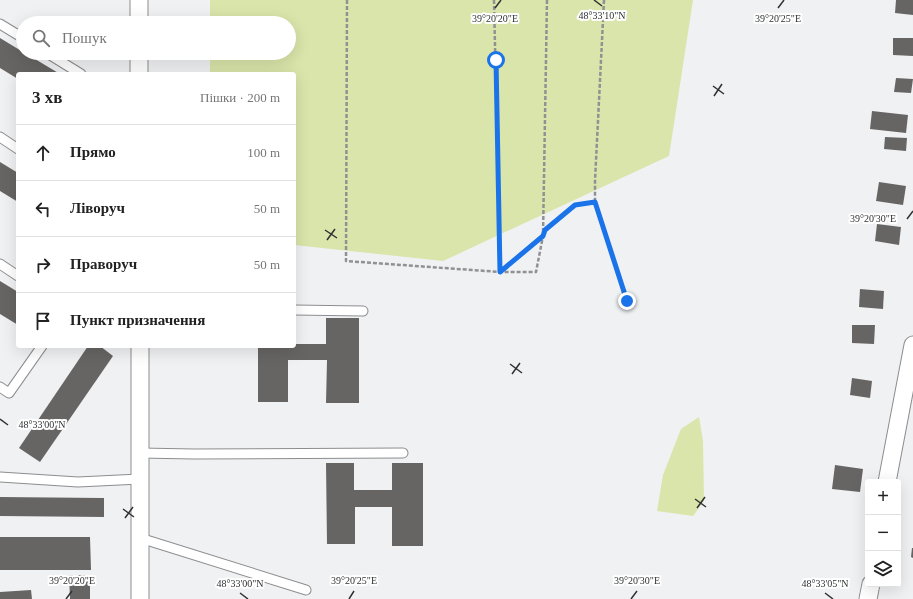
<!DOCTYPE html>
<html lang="uk">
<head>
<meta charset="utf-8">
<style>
  :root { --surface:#fff; --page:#f6f6f6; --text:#222; --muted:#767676; --line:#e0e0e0 }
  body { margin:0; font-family:Georgia,serif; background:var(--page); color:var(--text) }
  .controls { position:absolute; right:12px; bottom:12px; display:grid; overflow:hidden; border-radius:4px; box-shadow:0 4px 16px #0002 }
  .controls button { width:36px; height:36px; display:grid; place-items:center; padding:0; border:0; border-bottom:1px solid var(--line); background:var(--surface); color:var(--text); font:20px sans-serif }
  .stop { position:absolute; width:12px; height:12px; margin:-9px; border:3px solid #1a73e8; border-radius:50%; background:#fff }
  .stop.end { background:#1a73e8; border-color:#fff; box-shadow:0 1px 4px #0008 }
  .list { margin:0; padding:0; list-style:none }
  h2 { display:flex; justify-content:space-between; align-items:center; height:52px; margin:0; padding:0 16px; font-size:17px }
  h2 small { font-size:13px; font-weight:400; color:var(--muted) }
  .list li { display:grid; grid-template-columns:26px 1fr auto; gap:12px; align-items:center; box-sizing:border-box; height:56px; padding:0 16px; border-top:1px solid var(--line) }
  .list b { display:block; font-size:15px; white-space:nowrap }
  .list em { font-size:13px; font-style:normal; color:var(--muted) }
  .icon { flex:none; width:22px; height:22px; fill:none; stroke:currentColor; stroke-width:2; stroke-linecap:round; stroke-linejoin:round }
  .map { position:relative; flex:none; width:913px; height:599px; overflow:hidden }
  .search { position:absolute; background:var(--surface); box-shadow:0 4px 16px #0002; left:16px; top:16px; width:280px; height:44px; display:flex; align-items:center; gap:10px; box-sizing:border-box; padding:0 14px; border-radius:22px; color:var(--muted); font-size:15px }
  .panel { position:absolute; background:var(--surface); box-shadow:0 4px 16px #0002; left:16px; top:72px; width:280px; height:276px; border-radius:4px }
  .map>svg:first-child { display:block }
  .green { fill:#d9e5aa }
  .building { fill:#676564 }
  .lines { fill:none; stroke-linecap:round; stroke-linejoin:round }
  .service-casing { stroke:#8c8d8f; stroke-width:11 }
  .minor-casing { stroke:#8c8d8f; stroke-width:19 }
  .path { stroke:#909192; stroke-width:2.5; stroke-dasharray:4 2; stroke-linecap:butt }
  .service { stroke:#fff; stroke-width:9 }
  .minor { stroke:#fff; stroke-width:17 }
  .route { stroke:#1a73e8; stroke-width:5 }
  .ticks { fill:none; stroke:#303132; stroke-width:1.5 }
  .ticks-label { font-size:10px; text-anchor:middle; fill:#303132; stroke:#fff; stroke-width:4; stroke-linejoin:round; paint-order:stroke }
</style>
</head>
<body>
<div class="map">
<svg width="913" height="599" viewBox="0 0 913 599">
  <rect width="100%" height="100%" fill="#f0f1f3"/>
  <g class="green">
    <polygon points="210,0 693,0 669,156 443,261 294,245 294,74 210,74 210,53 289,53 289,23 210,23"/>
    <polygon points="699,417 703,441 704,501 693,516 657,511 663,475 681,429"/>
  </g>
  <g class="building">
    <polygon points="896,0 913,0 913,15 895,13"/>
    <polygon points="0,38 23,52 23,53 25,53 60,74 18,74 18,79 0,68"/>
    <polygon points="893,38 913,38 913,56 893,55"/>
    <polygon points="896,78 913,79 911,93 894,92"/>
    <polygon points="872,111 908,115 906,133 870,129"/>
    <polygon points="885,137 907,138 906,151 884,149"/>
    <polygon points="0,162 18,173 18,202 0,191"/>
    <polygon points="879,182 906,186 903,205 876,201"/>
    <polygon points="877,224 901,227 899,245 875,241"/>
    <polygon points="0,281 18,292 18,325 0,314"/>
    <polygon points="860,289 884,291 883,309 859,307"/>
    <polygon points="326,318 359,318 359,403 326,403 327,360 288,360 288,402 258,402 258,346 294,346 294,344 326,344"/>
    <polygon points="852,325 875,325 874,344 852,343"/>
    <polygon points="88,346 100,346 113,356 40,462 19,448"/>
    <polygon points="852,378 872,381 870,398 850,395"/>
    <polygon points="326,463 354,463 354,490 392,490 392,463 423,463 423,546 392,546 392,507 355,507 355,544 327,544"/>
    <polygon points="835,465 863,469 860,492 832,489"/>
    <polygon points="0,497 104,498 104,517 0,516"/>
    <polygon points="0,537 90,537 91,570 0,570"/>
    <polygon points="912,548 913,548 913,558 911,557"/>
    <polygon points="69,575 90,575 90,599 70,599"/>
    <polygon points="31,590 32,599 0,599 0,592"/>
  </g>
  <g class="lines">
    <defs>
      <g id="service">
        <polyline points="0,24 23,38"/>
        <polyline points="47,53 81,74"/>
        <polyline points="0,137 18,149"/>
        <polyline points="0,264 18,276"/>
        <polyline points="294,310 363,311"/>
        <polyline points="0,387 9,393 42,346"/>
        <polyline points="140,453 194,454 403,453"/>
        <polyline points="0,477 78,482 140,479"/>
        <polyline points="140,538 306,590"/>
      </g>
      <g id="minor">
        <polyline points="139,0 139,23"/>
        <polyline points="139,53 139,74"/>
        <polyline points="140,346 140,599"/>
        <polyline points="887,482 913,345"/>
        <polyline points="868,599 871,584"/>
      </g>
    </defs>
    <use href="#service" class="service-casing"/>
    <use href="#minor" class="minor-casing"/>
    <g class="path">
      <polyline points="347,0 346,261 500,272 536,272 543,236 547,0"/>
      <polyline points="494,0 500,272"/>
      <polyline points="604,0 595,181 595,202 627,301"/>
      <polyline points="501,272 543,236 545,230 575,205 595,202"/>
    </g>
    <use href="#service" class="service"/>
    <use href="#minor" class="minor"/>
  </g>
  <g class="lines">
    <polyline class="route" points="496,60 500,272 543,236 545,230 575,205 595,202 627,301"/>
  </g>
  <path class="ticks" d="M594,0L602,6M495,8L501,0M778,8L784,0M713,86L724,94M714,96L722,84M907,219L913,211M325,230L337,238M327,240L335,229M510,364L522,373M512,374L520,363M0,419L8,425M695,499L706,507M697,508L705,497M123,509L134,517M125,518L133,507M240,593L248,599M825,593L833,599M66,599L72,591M349,599L354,591M631,599L637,591"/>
  <g class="ticks-label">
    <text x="602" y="19">48°33'10"N</text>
    <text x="495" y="22">39°20'20"E</text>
    <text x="778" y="22">39°20'25"E</text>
    <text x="873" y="222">39°20'30"E</text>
    <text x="42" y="428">48°33'00"N</text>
    <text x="72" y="584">39°20'20"E</text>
    <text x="354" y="584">39°20'25"E</text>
    <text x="637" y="584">39°20'30"E</text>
    <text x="240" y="587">48°33'00"N</text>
    <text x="825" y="587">48°33'05"N</text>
  </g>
</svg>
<div class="controls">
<button>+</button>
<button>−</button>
<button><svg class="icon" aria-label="layers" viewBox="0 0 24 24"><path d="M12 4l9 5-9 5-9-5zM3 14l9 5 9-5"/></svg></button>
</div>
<div class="stop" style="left:496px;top:60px"></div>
<div class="stop end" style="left:627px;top:301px"></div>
<div class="search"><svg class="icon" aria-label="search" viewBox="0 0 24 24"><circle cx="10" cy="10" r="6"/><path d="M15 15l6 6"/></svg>Пошук</div>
<section class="panel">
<h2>3 хв<small>Пішки · 200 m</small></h2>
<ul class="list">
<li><svg class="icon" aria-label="ahead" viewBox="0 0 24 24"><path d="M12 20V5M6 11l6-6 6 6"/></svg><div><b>Прямо</b></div><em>100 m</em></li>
<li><svg class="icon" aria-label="left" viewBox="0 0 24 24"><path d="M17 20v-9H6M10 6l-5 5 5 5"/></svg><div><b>Ліворуч</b></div><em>50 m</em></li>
<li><svg class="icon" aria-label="right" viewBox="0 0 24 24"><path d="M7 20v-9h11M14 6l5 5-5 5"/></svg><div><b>Праворуч</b></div><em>50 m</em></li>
<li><svg class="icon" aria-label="arrive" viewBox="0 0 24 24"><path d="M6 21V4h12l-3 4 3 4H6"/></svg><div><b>Пункт призначення</b></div></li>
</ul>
</section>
</div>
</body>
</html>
